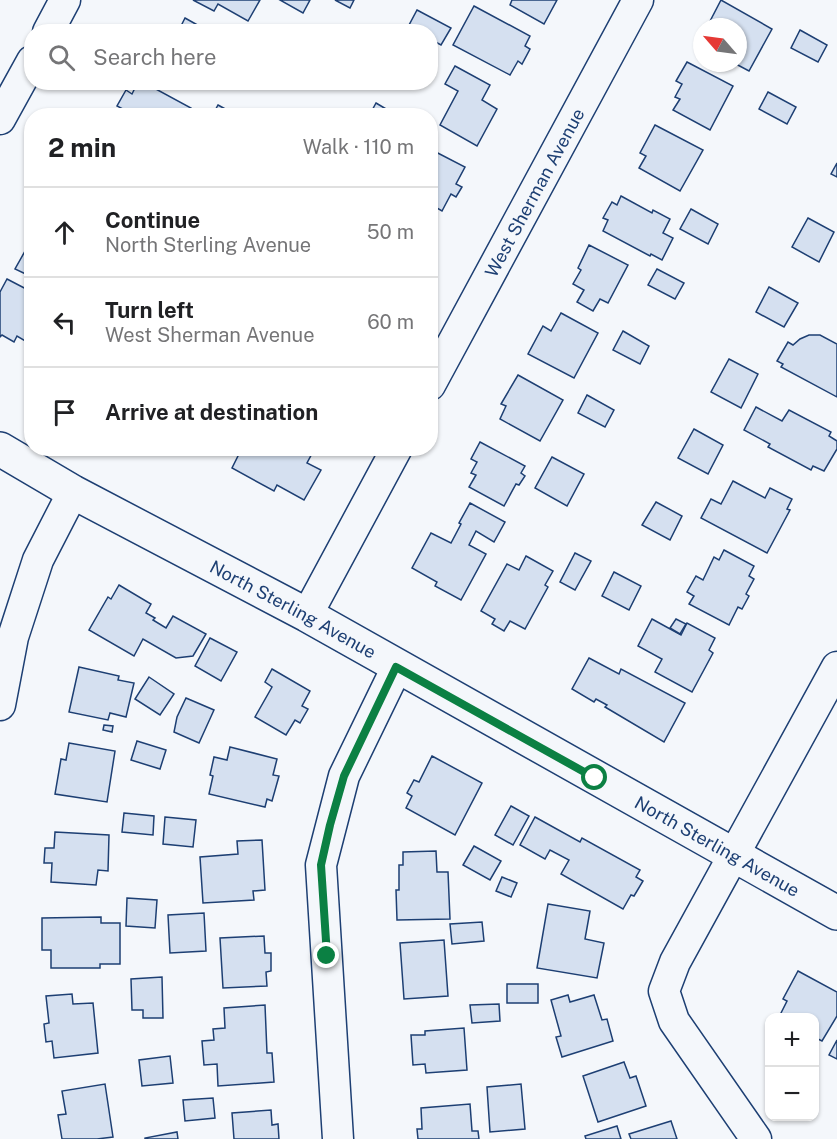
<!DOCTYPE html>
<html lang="en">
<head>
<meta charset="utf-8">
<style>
  :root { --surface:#fff; --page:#f6f6f6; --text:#202124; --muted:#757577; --line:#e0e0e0 }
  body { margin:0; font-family:"Public Sans",sans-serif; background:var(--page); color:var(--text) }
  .controls { position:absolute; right:18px; bottom:18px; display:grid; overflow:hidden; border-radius:12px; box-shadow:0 2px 4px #0004 }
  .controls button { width:54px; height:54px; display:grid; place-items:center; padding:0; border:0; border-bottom:2px solid var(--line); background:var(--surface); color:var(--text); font:30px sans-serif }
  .compass { position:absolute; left:693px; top:18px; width:54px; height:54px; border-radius:50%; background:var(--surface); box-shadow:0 2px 4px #0004; rotate:298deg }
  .stop { position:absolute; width:18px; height:18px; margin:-14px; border:4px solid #0b8043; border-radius:50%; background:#fff }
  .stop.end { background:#0b8043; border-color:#fff; box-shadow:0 2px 6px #0008 }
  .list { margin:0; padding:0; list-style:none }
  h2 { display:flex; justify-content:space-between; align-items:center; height:78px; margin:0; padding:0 24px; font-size:26px }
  h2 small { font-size:20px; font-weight:400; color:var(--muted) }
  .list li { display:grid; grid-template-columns:39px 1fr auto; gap:18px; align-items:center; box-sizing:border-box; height:90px; padding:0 24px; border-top:2px solid var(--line) }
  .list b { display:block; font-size:22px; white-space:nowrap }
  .list p { margin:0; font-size:20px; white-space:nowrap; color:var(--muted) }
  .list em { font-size:20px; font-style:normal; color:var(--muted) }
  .icon { flex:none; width:33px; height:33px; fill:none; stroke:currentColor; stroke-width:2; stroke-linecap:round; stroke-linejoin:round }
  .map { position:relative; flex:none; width:837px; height:1139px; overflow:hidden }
  .search { position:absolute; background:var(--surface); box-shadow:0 2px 4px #0004; left:24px; top:24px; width:414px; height:66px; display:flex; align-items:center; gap:15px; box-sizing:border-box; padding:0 21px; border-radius:24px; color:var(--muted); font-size:22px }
  .panel { position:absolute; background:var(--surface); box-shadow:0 2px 4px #0004; left:24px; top:108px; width:414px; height:348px; border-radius:24px }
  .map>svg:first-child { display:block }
  .building { fill:#d5e0f0; stroke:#1d3f73; stroke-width:1.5 }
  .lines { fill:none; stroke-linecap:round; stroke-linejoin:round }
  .street-casing { stroke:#1d3f73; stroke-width:33 }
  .secondary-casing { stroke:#1d3f73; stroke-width:36 }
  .street { stroke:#f4f7fb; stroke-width:30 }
  .secondary { stroke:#f4f7fb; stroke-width:33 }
  .route { stroke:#0b8043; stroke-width:8 }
  .labels { text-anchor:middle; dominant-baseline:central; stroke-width:4.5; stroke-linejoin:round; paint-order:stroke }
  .street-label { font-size:18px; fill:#1d3f73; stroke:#f4f7fb }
</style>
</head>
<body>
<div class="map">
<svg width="837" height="1139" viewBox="0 0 837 1139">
  <rect width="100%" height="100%" fill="#f4f7fb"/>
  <g class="building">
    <polygon points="193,0 260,0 248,21 218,4 214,11"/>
    <polygon points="280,0 310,0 303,13"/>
    <polygon points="335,0 354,0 350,8"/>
    <polygon points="512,0 557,0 544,24 510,5"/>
    <polygon points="721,0 772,29 749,71 734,63 738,63 738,27 707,27"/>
    <polygon points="474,6 530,36 525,46 530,49 522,64 518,61 510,75 453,45"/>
    <polygon points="417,10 451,28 441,45 430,39 430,32 417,32 408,27"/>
    <polygon points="185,18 210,32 178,32"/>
    <polygon points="800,30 827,45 818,62 791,48"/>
    <polygon points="687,62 733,86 710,130 673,110 680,99 675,97 682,84 676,81"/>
    <polygon points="455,66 490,85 482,100 497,109 477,146 440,125 458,91 445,84"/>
    <polygon points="138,82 143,82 191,108 187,116 120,116 123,109 117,106 126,90 132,94"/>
    <polygon points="768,92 796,107 787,124 759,109"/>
    <polygon points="376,103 398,116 369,116"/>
    <polygon points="218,105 238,116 212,116"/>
    <polygon points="655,125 703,150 680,191 639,168 646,156 640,153"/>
    <polygon points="430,149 465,167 456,184 462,187 456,197 451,194 442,211 430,204"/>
    <polygon points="837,163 837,177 831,174"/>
    <polygon points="621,196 652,213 653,210 670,219 663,233 673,238 662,260 651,254 650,256 603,231 608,220 603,218 612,202 617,205"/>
    <polygon points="691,209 718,224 708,244 680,229"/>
    <polygon points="808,218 834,232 819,262 792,247"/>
    <polygon points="29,244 32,245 32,277 15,269"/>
    <polygon points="589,245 628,265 608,303 600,299 593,311 577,302 584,290 573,284 581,270 578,268"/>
    <polygon points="657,269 684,283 675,299 648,285"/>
    <polygon points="7,279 32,292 32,345 17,336 14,342 2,335 0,337 0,292"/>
    <polygon points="769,287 798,303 784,327 756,312"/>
    <polygon points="561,313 598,333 574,378 528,354 543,326 551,331"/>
    <polygon points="623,331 649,346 640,364 613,350"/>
    <polygon points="809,335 820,335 837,344 837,397 781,367 783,364 777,361 788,342 793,345 800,339"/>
    <polygon points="729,359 758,374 741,408 711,392"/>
    <polygon points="518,375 563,400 540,441 500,419 506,406 501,404"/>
    <polygon points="587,395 614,410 605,427 578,413"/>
    <polygon points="756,407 782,421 789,410 831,432 829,436 837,441 837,449 824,471 813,466 811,470 768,447 770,444 744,430"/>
    <polygon points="694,429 723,445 708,474 678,458"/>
    <polygon points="480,442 525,466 521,473 525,476 519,485 516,484 504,506 469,487 476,475 471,473 477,462 471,459"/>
    <polygon points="242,448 282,448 291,453 293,448 315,448 307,463 321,470 304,500 277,485 274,491 232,468"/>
    <polygon points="552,457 584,474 567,506 535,488"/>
    <polygon points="733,481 765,498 770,488 792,499 787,509 790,510 767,553 701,518 711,499 721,504"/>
    <polygon points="656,502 682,516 670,540 642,525"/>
    <polygon points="470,503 505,522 494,542 476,531 469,545 486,554 461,600 435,586 437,582 412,568 431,533 451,543 461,524 459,523"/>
    <polygon points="724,550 754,566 749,576 754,579 746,594 749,596 742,609 738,607 729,625 689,604 694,596 687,592 696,576 703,580 714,557 719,560"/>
    <polygon points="575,553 591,561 575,590 560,582"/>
    <polygon points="526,556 553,571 545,585 548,587 525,629 510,621 504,631 492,624 495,619 481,611 507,564 519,570"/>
    <polygon points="614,572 641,586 629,610 602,596"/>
    <polygon points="119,585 151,604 146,613 155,618 153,620 166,628 173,616 206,634 193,656 176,658 143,639 134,656 89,630 108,597 111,599"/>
    <polygon points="652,619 681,635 687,623 715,638 709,650 713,653 692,692 655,672 662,659 638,646"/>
    <polygon points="676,619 686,624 680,634 670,628"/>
    <polygon points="210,638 237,652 221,681 195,666"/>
    <polygon points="589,658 619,674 621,669 685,703 664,742 605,707 607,705 596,699 594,702 572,689"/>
    <polygon points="79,667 119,676 118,680 134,683 126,717 110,713 108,720 69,712"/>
    <polygon points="272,669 310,691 302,706 308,709 300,723 295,720 286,735 255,717 272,687 265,682"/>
    <polygon points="149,677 174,694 160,715 135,699"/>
    <polygon points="186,698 214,710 199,743 174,732 177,717"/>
    <polygon points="104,725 113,726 112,732 103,730"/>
    <polygon points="137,741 166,750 160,769 131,760"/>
    <polygon points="69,743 115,751 107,802 55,794 61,759 66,760"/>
    <polygon points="230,747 277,759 273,775 279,776 272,801 267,799 265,807 209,794 213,776 210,775 214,757 227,760"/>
    <polygon points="432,756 482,783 455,835 406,808 412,796 407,793 414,780 419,782"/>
    <polygon points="511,806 529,816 513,845 495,835"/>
    <polygon points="124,813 154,816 153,835 122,832"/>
    <polygon points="165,817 196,820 193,847 163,844"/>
    <polygon points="535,817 580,842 582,838 640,870 636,877 643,881 634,896 631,895 623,909 561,874 569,860 550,850 545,859 520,845"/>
    <polygon points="55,832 109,835 108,871 98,870 96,885 51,882 52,863 44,863 45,848 54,848"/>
    <polygon points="262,840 265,890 253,891 254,900 203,903 200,857 238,854 237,841"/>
    <polygon points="474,846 501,861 490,880 463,865"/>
    <polygon points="436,851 437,872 448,872 450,919 397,920 396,890 399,890 399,865 403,865 403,852"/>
    <polygon points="502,877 517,883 511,897 496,891"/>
    <polygon points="127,898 157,900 155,928 126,926"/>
    <polygon points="548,904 590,911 585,939 604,943 597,978 537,968"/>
    <polygon points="204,913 206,951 170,953 168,915"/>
    <polygon points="101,917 101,923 120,923 120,964 100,964 100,968 51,968 51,950 42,950 42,918"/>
    <polygon points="482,922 484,941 452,944 450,924"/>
    <polygon points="264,936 265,953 271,953 271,971 266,972 267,986 223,988 220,938"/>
    <polygon points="444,940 448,996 404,999 400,943"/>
    <polygon points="798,971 837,992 837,1016 822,1041 814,1037 814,1018 779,1017 787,1001 783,999"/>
    <polygon points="162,977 163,1018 143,1018 143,1010 132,1010 131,979"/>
    <rect x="507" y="984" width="31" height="19"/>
    <polygon points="72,994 73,1004 93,1003 98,1053 54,1058 52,1041 46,1042 44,1024 49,1023 46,996"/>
    <polygon points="568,995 570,1002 594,995 602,1020 607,1019 613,1041 562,1057 556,1037 561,1036 551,1000"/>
    <polygon points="499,1004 500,1021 472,1023 470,1005"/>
    <polygon points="265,1005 267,1053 272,1053 274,1082 218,1086 217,1064 204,1065 202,1041 214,1040 213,1029 225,1028 224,1008"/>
    <polygon points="464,1028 467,1070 426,1073 425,1064 413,1065 411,1035 425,1035 425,1031"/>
    <polygon points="837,1040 837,1059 829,1055"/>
    <polygon points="170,1056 173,1083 142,1086 139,1060"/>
    <polygon points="624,1062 630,1078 636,1076 646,1106 598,1122 583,1076"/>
    <polygon points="105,1084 113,1137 97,1139 62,1139 58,1115 66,1114 62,1091"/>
    <polygon points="521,1084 525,1129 490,1132 487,1087"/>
    <polygon points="213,1098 215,1118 185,1121 183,1100"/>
    <polygon points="470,1104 472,1131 478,1131 479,1139 418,1139 417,1129 422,1129 421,1108"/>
    <polygon points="271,1110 272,1125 278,1124 279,1139 234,1139 232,1113"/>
    <polygon points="671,1121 677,1139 631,1139 629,1134"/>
    <polygon points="617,1126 621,1139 586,1139 585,1136"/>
    <polygon points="177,1132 178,1139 145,1139 145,1138"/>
  </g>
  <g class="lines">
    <defs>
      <g id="street">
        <polyline points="48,32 65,0"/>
        <polyline points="0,119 32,61"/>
        <path id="s1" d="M430,385L638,0"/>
        <polyline points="307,615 397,448"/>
        <polyline points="0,705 13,637 38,560 73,492"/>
        <polyline points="338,1139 321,865 344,776 397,667"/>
        <polyline points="756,1139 674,1021 664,991 675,962 837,667"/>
      </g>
      <g id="secondary">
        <path id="s2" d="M0,449L73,492L307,615L837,913"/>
      </g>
    </defs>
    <use href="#street" class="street-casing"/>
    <use href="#secondary" class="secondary-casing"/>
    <use href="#street" class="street"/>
    <use href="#secondary" class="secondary"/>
  </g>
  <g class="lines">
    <polyline class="route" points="327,956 321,865 330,825 344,776 396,667 595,778"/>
  </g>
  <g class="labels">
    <g class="street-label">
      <text stroke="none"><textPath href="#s1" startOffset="219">West Sherman Avenue</textPath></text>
      <text stroke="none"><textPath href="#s2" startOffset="334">North Sterling Avenue</textPath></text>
      <text stroke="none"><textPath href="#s2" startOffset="820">North Sterling Avenue</textPath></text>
    </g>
  </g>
</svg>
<div class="controls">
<button>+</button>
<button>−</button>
</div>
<svg class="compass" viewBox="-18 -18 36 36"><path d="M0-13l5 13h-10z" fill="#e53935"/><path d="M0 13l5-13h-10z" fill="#757577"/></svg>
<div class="stop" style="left:595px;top:778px"></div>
<div class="stop end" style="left:327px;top:956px"></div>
<div class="search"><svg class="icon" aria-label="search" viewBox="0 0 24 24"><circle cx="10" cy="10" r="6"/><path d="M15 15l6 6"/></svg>Search here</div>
<section class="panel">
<h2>2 min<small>Walk · 110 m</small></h2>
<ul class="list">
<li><svg class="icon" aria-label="ahead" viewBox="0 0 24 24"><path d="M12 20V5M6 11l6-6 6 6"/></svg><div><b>Continue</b><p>North Sterling Avenue</p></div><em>50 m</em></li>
<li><svg class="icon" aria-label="left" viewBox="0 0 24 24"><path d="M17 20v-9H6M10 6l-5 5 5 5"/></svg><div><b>Turn left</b><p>West Sherman Avenue</p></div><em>60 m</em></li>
<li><svg class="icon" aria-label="arrive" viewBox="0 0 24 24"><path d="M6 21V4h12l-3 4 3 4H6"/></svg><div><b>Arrive at destination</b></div></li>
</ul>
</section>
</div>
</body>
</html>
